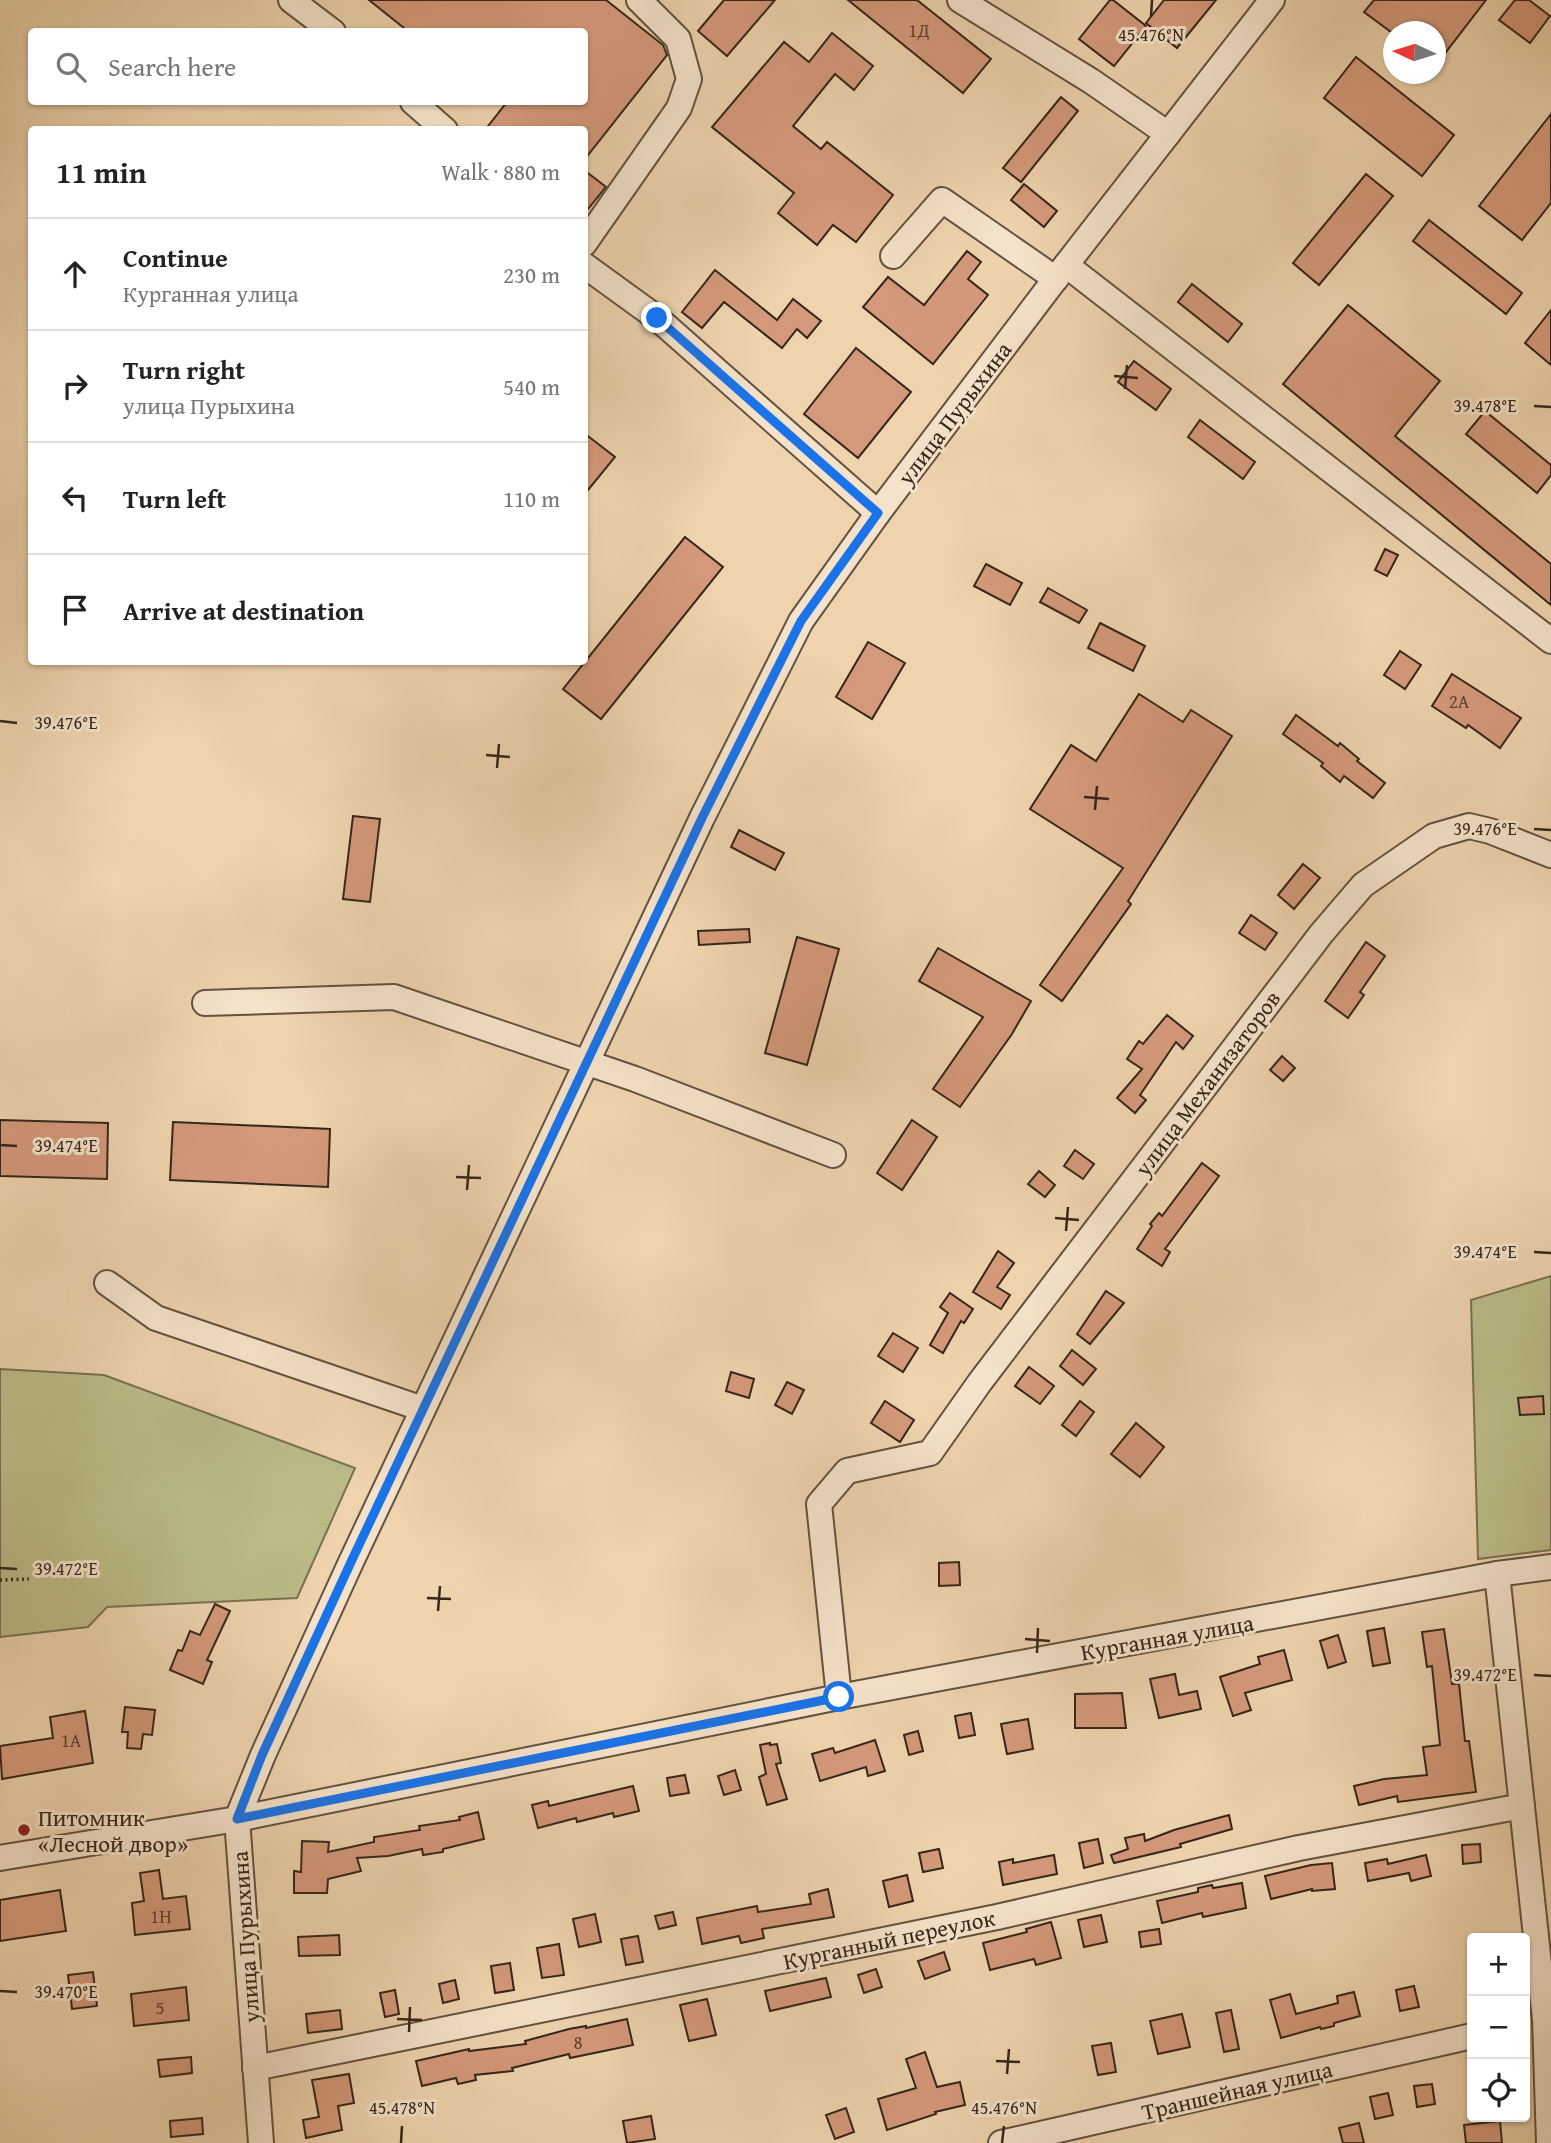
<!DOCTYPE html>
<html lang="en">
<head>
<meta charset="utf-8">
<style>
  :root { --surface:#fff; --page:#f6f6f6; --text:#222; --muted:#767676; --line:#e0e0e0 }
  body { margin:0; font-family:"Gentium Book Plus",serif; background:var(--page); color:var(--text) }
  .controls { position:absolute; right:21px; bottom:21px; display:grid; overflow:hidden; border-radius:7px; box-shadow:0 2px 5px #0004 }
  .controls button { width:63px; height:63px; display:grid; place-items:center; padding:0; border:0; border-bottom:2px solid var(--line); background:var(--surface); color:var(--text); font:35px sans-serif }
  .compass { position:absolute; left:1383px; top:21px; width:63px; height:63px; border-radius:50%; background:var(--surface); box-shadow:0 2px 5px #0004; rotate:274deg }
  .stop { position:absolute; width:21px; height:21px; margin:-16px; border:5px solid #1a73e8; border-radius:50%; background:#fff }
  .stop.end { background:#1a73e8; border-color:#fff; box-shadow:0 2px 7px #0008 }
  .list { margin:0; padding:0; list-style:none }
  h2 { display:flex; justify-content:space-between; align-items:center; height:91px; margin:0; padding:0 28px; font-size:30px }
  h2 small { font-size:23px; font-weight:400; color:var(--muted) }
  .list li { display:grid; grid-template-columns:46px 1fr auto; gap:21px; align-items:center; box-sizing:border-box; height:112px; padding:0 28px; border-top:2px solid var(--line) }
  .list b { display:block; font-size:26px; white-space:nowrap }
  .list p { margin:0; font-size:23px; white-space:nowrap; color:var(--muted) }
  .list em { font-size:23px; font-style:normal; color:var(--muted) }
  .icon { flex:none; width:38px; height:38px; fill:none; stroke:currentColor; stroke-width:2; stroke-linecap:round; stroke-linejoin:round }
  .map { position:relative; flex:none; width:1551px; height:2143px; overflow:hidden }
  .search { position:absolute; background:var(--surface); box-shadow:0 2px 5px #0004; left:28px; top:28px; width:560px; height:77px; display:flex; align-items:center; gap:18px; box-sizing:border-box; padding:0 24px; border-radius:7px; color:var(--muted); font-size:26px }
  .panel { position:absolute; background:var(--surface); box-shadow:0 2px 5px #0004; left:28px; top:126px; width:560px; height:539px; border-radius:7px }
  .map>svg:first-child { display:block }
  .green { fill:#bbbc88; stroke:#787152; stroke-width:2 }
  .building { fill:#d4997a; stroke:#35261b; stroke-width:2 }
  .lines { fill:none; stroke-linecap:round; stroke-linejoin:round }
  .minor-casing { stroke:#635140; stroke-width:28 }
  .path { stroke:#35261b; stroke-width:3.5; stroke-dasharray:2 3.5; stroke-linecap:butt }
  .minor { stroke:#f4e2ca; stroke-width:24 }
  .route { stroke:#1a73e8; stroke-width:9 }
  .ticks { fill:none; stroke:#35261b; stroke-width:2.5 }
  .poi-dot { fill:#8f2418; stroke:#f4e2ca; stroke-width:2.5 }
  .labels { text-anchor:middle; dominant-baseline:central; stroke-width:6; stroke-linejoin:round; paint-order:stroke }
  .number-label { font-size:19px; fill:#5d4333 }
  .street-label { font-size:23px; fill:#35261b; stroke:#f4e2ca }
  .poi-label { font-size:23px; fill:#35261b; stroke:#f4e2ca; text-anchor:start }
  .ticks-label { font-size:18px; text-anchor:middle; fill:#35261b; stroke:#f4e2ca; stroke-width:6; stroke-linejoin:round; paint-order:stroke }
</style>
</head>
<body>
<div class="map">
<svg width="1551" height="2143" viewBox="0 0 1551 2143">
  <rect width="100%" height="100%" fill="#eed3ad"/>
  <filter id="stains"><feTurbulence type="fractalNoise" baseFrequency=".00286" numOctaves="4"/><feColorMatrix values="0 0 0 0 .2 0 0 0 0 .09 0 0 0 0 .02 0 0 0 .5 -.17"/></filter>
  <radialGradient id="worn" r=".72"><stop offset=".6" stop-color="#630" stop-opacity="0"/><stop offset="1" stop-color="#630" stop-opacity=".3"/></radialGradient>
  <g class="green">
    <polygon points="1551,1276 1551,1550 1478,1559 1471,1300"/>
    <polygon points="0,1369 104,1375 355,1468 297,1598 107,1607 88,1627 0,1637"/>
  </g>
  <g class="building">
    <polygon points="369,0 606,0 663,45 667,55 584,160 584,130 485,130 507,102 584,102 584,32 409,32"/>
    <polygon points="724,0 775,0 727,56 698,31"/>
    <polygon points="848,0 917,0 991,59 963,93"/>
    <polygon points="1110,0 1113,0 1146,26 1114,66 1079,39"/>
    <polygon points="1164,0 1216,0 1177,48 1146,23"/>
    <polygon points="1374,0 1486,0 1436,65 1436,32 1391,32 1364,12"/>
    <polygon points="1515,0 1529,0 1550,16 1530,43 1499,20"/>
    <polygon points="832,33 873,66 854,90 835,74 793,126 821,149 827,142 893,195 856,242 833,225 817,245 778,213 794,193 712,127 784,42 809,62"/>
    <polygon points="1356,57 1454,135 1422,176 1324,98"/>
    <polygon points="1061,97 1078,111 1021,182 1003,168"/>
    <polygon points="1551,114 1551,203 1522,240 1479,206"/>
    <polygon points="584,170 606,187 584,214"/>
    <polygon points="1366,174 1393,196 1319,285 1293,263"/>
    <polygon points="1024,184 1057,211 1044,227 1011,200"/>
    <polygon points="1429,220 1522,293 1506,314 1413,241"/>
    <polygon points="967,251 981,262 968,279 988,295 933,364 863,307 888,277 924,305"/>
    <polygon points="715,270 777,320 793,299 821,321 807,338 797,329 782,348 724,302 702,328 682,312"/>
    <polygon points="1192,284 1242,324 1228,342 1178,302"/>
    <polygon points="1348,305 1440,381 1395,436 1551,564 1551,605 1283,384"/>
    <polygon points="1551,310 1551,365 1525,343"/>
    <polygon points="856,348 911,392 858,458 804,414"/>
    <polygon points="1134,361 1171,389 1156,410 1118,382"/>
    <polygon points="1485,411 1551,465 1551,475 1537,493 1466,434"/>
    <polygon points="1200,420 1255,462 1243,479 1188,437"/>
    <polygon points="584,433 615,457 584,495"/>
    <polygon points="685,537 723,567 601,719 563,689"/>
    <polygon points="1385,549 1398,555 1387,576 1375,570"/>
    <polygon points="986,564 1022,583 1010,605 974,586"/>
    <polygon points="1048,588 1087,610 1079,623 1040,602"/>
    <polygon points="1100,623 1145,646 1133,671 1088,648"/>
    <polygon points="868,642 905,663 872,719 836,697"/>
    <polygon points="1400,651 1421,665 1405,689 1384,675"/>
    <polygon points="1452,674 1521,718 1500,748 1468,725 1466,728 1432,706"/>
    <polygon points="1139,694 1183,722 1191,710 1232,736 1128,901 1131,904 1062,1001 1040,985 1123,868 1030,809 1071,745 1096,761"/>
    <polygon points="1296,715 1338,746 1340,743 1359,759 1357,761 1385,783 1373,798 1344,776 1340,782 1321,766 1323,763 1283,734"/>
    <polygon points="353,816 380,819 370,902 343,899"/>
    <polygon points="739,830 784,853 775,870 731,847"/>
    <polygon points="1303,864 1320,878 1294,909 1278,895"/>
    <polygon points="1251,915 1277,933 1265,950 1239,933"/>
    <polygon points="749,929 750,942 699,945 698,931"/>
    <polygon points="797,937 839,949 807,1065 765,1053"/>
    <polygon points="1366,942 1385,956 1360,992 1364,995 1348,1018 1325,1001"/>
    <polygon points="938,948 1031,1001 1012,1034 960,1107 933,1089 983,1017 919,981"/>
    <polygon points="1167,1015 1193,1036 1183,1049 1176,1042 1140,1095 1146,1100 1135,1113 1117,1098 1142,1069 1127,1059 1139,1041 1143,1044"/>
    <polygon points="1282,1056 1295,1068 1283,1081 1270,1070"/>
    <polygon points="0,1120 108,1123 107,1179 0,1176"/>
    <polygon points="912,1120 937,1137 902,1190 877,1173"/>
    <polygon points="173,1122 330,1129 328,1187 170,1180"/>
    <polygon points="1075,1150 1094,1164 1083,1179 1064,1166"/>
    <polygon points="1202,1163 1219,1176 1165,1249 1170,1252 1162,1266 1137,1249 1152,1226 1150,1224 1159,1213 1162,1216"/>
    <polygon points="1039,1171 1055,1185 1045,1197 1028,1184"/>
    <polygon points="998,1251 1014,1263 997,1287 1010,1295 1001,1309 973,1292"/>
    <polygon points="1106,1291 1124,1303 1090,1344 1077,1334"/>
    <polygon points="950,1293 973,1309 964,1323 961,1321 943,1353 930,1345 948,1313 940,1307"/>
    <polygon points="893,1333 918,1348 903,1372 878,1356"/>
    <polygon points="1072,1350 1096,1369 1083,1385 1060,1366"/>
    <polygon points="1029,1367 1054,1386 1040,1404 1015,1386"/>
    <polygon points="731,1372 754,1379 749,1398 726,1391"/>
    <polygon points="787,1382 804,1390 792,1414 775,1405"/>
    <polygon points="1543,1396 1544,1414 1520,1415 1518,1398"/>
    <polygon points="885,1401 914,1420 900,1442 871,1423"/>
    <polygon points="1080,1401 1094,1412 1076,1436 1062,1425"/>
    <polygon points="1136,1423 1164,1447 1140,1477 1111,1454"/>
    <polygon points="959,1562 960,1585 939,1586 939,1563"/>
    <polygon points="215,1604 230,1611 207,1660 212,1662 203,1684 170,1670 178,1650 182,1651 190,1631 200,1635"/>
    <polygon points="1384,1628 1390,1663 1373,1666 1367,1631"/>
    <polygon points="1444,1629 1452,1684 1459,1684 1465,1741 1469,1741 1476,1792 1398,1802 1397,1796 1359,1805 1354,1786 1384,1779 1427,1775 1423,1747 1440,1745 1432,1666 1427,1667 1422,1632"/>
    <polygon points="1338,1635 1346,1662 1328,1668 1320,1641"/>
    <polygon points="1284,1650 1292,1680 1245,1693 1251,1710 1233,1716 1220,1677 1260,1664 1258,1657"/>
    <polygon points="1175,1674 1179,1695 1197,1691 1201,1709 1159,1718 1150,1679"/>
    <polygon points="1122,1693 1126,1728 1075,1728 1075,1694"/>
    <polygon points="125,1707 155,1710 152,1735 143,1734 141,1749 127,1748 128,1732 122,1732"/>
    <polygon points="85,1711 93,1763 2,1779 0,1746 53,1738 50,1717"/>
    <polygon points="971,1713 975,1735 959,1738 955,1716"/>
    <polygon points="1028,1719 1033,1749 1007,1754 1001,1724"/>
    <polygon points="918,1731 923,1751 909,1755 904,1735"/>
    <polygon points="875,1740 885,1771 868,1776 866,1767 820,1781 812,1754 833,1748 835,1753"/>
    <polygon points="770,1743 770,1745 777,1744 781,1763 776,1764 787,1799 767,1805 759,1777 766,1774 760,1745"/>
    <polygon points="735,1770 741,1790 724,1795 718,1776"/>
    <polygon points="685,1775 689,1793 670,1796 667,1778"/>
    <polygon points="633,1786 639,1811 614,1817 613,1813 577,1822 576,1818 538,1828 532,1805 548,1801 549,1806"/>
    <polygon points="478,1812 484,1839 443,1849 443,1852 423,1855 422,1849 388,1856 357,1858 361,1871 328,1879 327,1893 294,1893 294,1871 301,1872 302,1841 329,1842 328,1852 374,1842 374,1837 420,1830 419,1826 460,1820 459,1817"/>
    <polygon points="1229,1815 1232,1829 1180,1844 1181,1847 1114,1863 1111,1855 1128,1849 1125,1838 1144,1834 1145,1841 1174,1830"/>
    <polygon points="1098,1839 1103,1863 1084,1868 1079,1843"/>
    <polygon points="1480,1844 1481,1862 1463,1864 1462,1845"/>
    <polygon points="939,1849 943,1868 923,1872 919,1853"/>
    <polygon points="1054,1855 1057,1874 1003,1885 999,1862 1013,1859 1013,1863"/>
    <polygon points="1426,1855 1431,1876 1411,1881 1409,1873 1368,1881 1365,1863 1387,1859 1388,1864"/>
    <polygon points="1332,1863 1335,1889 1312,1891 1312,1889 1271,1899 1265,1876 1311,1865"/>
    <polygon points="159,1870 163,1899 186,1896 190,1929 135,1935 132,1903 144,1901 140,1873"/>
    <polygon points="907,1875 913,1901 889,1907 883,1881"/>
    <polygon points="1242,1883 1246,1908 1203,1917 1202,1913 1162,1923 1157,1901 1198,1892 1198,1888 1212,1885 1213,1888"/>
    <polygon points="828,1889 834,1917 762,1929 764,1938 741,1943 739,1936 702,1944 697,1918 757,1906 758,1912 811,1904 809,1894"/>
    <polygon points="60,1890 66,1931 0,1941 0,1900"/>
    <polygon points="673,1912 676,1925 659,1929 655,1916"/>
    <polygon points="595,1914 601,1942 579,1947 573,1919"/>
    <polygon points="1101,1915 1107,1942 1084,1947 1078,1920"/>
    <polygon points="1051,1922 1061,1958 1036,1965 1034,1959 990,1970 983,1943 1027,1932 1026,1929"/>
    <polygon points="1159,1929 1161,1944 1141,1947 1139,1932"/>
    <polygon points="339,1935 340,1955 299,1956 298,1937"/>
    <polygon points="638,1936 643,1962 626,1965 621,1939"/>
    <polygon points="559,1944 564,1975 542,1978 537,1948"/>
    <polygon points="944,1952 950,1970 925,1979 918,1961"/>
    <polygon points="510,1963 514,1990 495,1993 491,1966"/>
    <polygon points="876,1969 882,1987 864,1993 858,1975"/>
    <polygon points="93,1972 97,2006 72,2009 68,1975"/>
    <polygon points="826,1978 831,1997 770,2011 765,1991"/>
    <polygon points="455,1980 459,1999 443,2003 439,1984"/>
    <polygon points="1414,1986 1419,2007 1400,2011 1396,1990"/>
    <polygon points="186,1987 189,2020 134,2026 131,1994"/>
    <polygon points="395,1990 399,2014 385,2017 380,1993"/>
    <polygon points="1354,1992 1360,2016 1334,2023 1334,2026 1321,2029 1320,2027 1281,2038 1270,2000 1290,1994 1296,2014 1338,2003 1337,1996"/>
    <polygon points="707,1999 716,2035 689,2041 680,2005"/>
    <polygon points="340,2010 342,2029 308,2033 306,2014"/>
    <polygon points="1231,2010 1239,2049 1224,2052 1216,2013"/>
    <polygon points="1182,2014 1190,2047 1158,2054 1150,2021"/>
    <polygon points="627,2019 633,2045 570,2058 569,2054 512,2068 513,2071 475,2075 476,2080 458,2084 456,2078 422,2086 416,2061 469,2049 469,2051 526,2044 525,2041 569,2029 586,2026 586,2028"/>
    <polygon points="1111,2043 1116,2072 1098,2075 1092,2046"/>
    <polygon points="925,2052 937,2087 960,2082 965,2105 935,2112 936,2114 887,2130 878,2099 916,2088 906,2059"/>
    <polygon points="191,2057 192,2073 160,2077 158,2060"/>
    <polygon points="349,2074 354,2103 338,2106 342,2130 306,2138 303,2120 319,2117 312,2080"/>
    <polygon points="1432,2084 1435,2104 1417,2107 1414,2086"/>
    <polygon points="1388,2093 1393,2115 1375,2119 1370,2097"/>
    <polygon points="846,2108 854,2132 835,2139 826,2115"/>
    <polygon points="651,2116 655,2139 627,2143 623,2121"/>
    <polygon points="202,2118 203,2134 171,2137 170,2121"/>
    <polygon points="1500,2121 1502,2143 1466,2143 1464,2125"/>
    <polygon points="1359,2123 1364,2143 1343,2143 1339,2128"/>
  </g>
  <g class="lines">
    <defs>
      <g id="minor">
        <polyline points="291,0 333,32"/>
        <polyline points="960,0 1091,81 1168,134"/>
        <polyline points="413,102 445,130"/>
        <polyline points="584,244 679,108 689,79 678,39 639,0"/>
        <polyline points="893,256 942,200 1056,279"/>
        <polyline points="584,265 657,318 878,513"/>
        <polyline points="1066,265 1551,641"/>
        <polyline points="205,1003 394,997 635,1079 833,1155"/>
        <polyline points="107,1283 156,1318 423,1409"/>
        <polyline points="1497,1574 1545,2020 1549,2143"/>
        <polyline points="839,1697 819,1504 847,1471 930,1453 980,1382 1321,934 1363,885 1434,836 1469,826 1490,831 1551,855"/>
        <polyline points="0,1858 237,1819 839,1697 1497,1574 1551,1567"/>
        <polyline points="255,2068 997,1917 1299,1848 1522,1806"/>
        <polyline points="261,2143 237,1819 263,1755 351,1562 702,818 801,621 878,513 1066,265 1272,0"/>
        <polyline points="1001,2143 1472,2036"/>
      </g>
    </defs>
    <use href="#minor" class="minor-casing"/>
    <polyline class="path" points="0,1580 29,1579"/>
    <use href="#minor" class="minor"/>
  </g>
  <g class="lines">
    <polyline class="route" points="657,318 878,513 801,621 702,818 351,1562 262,1755 237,1819 839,1697"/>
  </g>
  <path class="ticks" d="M1151,17L1152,0M1114,376L1138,378M1125,389L1127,365M1534,406L1551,407M0,721L17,723M486,755L510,757M497,768L499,744M1084,797L1109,799M1095,810L1097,786M1534,829L1551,830M0,1145L17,1146M456,1177L481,1178M467,1190L469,1165M1055,1218L1079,1220M1066,1231L1068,1207M1534,1252L1551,1253M0,1568L17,1569M427,1598L451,1599M438,1611L440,1586M1025,1639L1050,1641M1037,1653L1038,1628M1534,1675L1551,1676M0,1991L17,1992M397,2019L422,2020M409,2032L410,2007M996,2061L1020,2062M1007,2074L1009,2049M401,2143L402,2126M1002,2143L1004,2126"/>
  <circle class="poi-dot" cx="24" cy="1830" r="7"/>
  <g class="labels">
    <g class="number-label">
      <text x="919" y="30">1Д</text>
      <text x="1459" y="701">2А</text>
      <text x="71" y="1740">1А</text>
      <text x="161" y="1916">1Н</text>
      <text x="160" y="2007">5</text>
      <text x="578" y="2042">8</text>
    </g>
    <g class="street-label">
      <text transform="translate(954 413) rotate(-53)">улица Пурыхина</text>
      <text transform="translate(1207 1083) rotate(-53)">улица Механизаторов</text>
      <text transform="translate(1167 1637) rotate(-10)">Курганная улица</text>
      <text transform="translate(245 1937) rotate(-94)">улица Пурыхина</text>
      <text transform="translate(889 1939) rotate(-12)">Курганный переулок</text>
      <text transform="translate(1237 2090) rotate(-13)">Траншейная улица</text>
    </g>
    <g class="poi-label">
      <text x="38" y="1817">Питомник<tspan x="38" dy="26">«Лесной двор»</tspan></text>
    </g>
  </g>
  <g class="ticks-label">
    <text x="1151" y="41">45.476°N</text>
    <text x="1485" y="412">39.478°E</text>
    <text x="66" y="729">39.476°E</text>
    <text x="1485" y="835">39.476°E</text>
    <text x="66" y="1152">39.474°E</text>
    <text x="1485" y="1258">39.474°E</text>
    <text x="66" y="1575">39.472°E</text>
    <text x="1485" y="1681">39.472°E</text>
    <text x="66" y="1998">39.470°E</text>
    <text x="402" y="2114">45.478°N</text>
    <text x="1004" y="2114">45.476°N</text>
  </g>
  <rect width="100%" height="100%" filter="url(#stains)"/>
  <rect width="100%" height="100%" fill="url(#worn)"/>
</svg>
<div class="controls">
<button>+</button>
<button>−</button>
<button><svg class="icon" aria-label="locate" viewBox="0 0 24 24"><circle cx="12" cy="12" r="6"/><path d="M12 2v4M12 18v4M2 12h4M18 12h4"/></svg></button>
</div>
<svg class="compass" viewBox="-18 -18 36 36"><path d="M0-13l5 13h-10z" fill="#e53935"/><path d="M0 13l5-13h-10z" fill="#767676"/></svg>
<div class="stop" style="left:839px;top:1697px"></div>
<div class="stop end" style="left:657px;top:318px"></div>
<div class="search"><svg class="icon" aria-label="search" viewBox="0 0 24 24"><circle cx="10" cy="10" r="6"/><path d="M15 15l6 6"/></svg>Search here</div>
<section class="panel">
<h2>11 min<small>Walk · 880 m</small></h2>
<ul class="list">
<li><svg class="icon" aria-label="ahead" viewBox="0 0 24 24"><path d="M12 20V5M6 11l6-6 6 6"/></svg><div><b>Continue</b><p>Курганная улица</p></div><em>230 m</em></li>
<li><svg class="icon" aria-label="right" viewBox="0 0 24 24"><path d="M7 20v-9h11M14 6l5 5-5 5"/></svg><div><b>Turn right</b><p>улица Пурыхина</p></div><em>540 m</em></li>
<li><svg class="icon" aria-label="left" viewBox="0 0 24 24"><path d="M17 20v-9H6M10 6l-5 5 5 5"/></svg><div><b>Turn left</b></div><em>110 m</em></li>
<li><svg class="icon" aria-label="arrive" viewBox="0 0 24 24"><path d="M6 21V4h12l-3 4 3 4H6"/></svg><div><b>Arrive at destination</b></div></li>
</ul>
</section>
</div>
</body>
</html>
